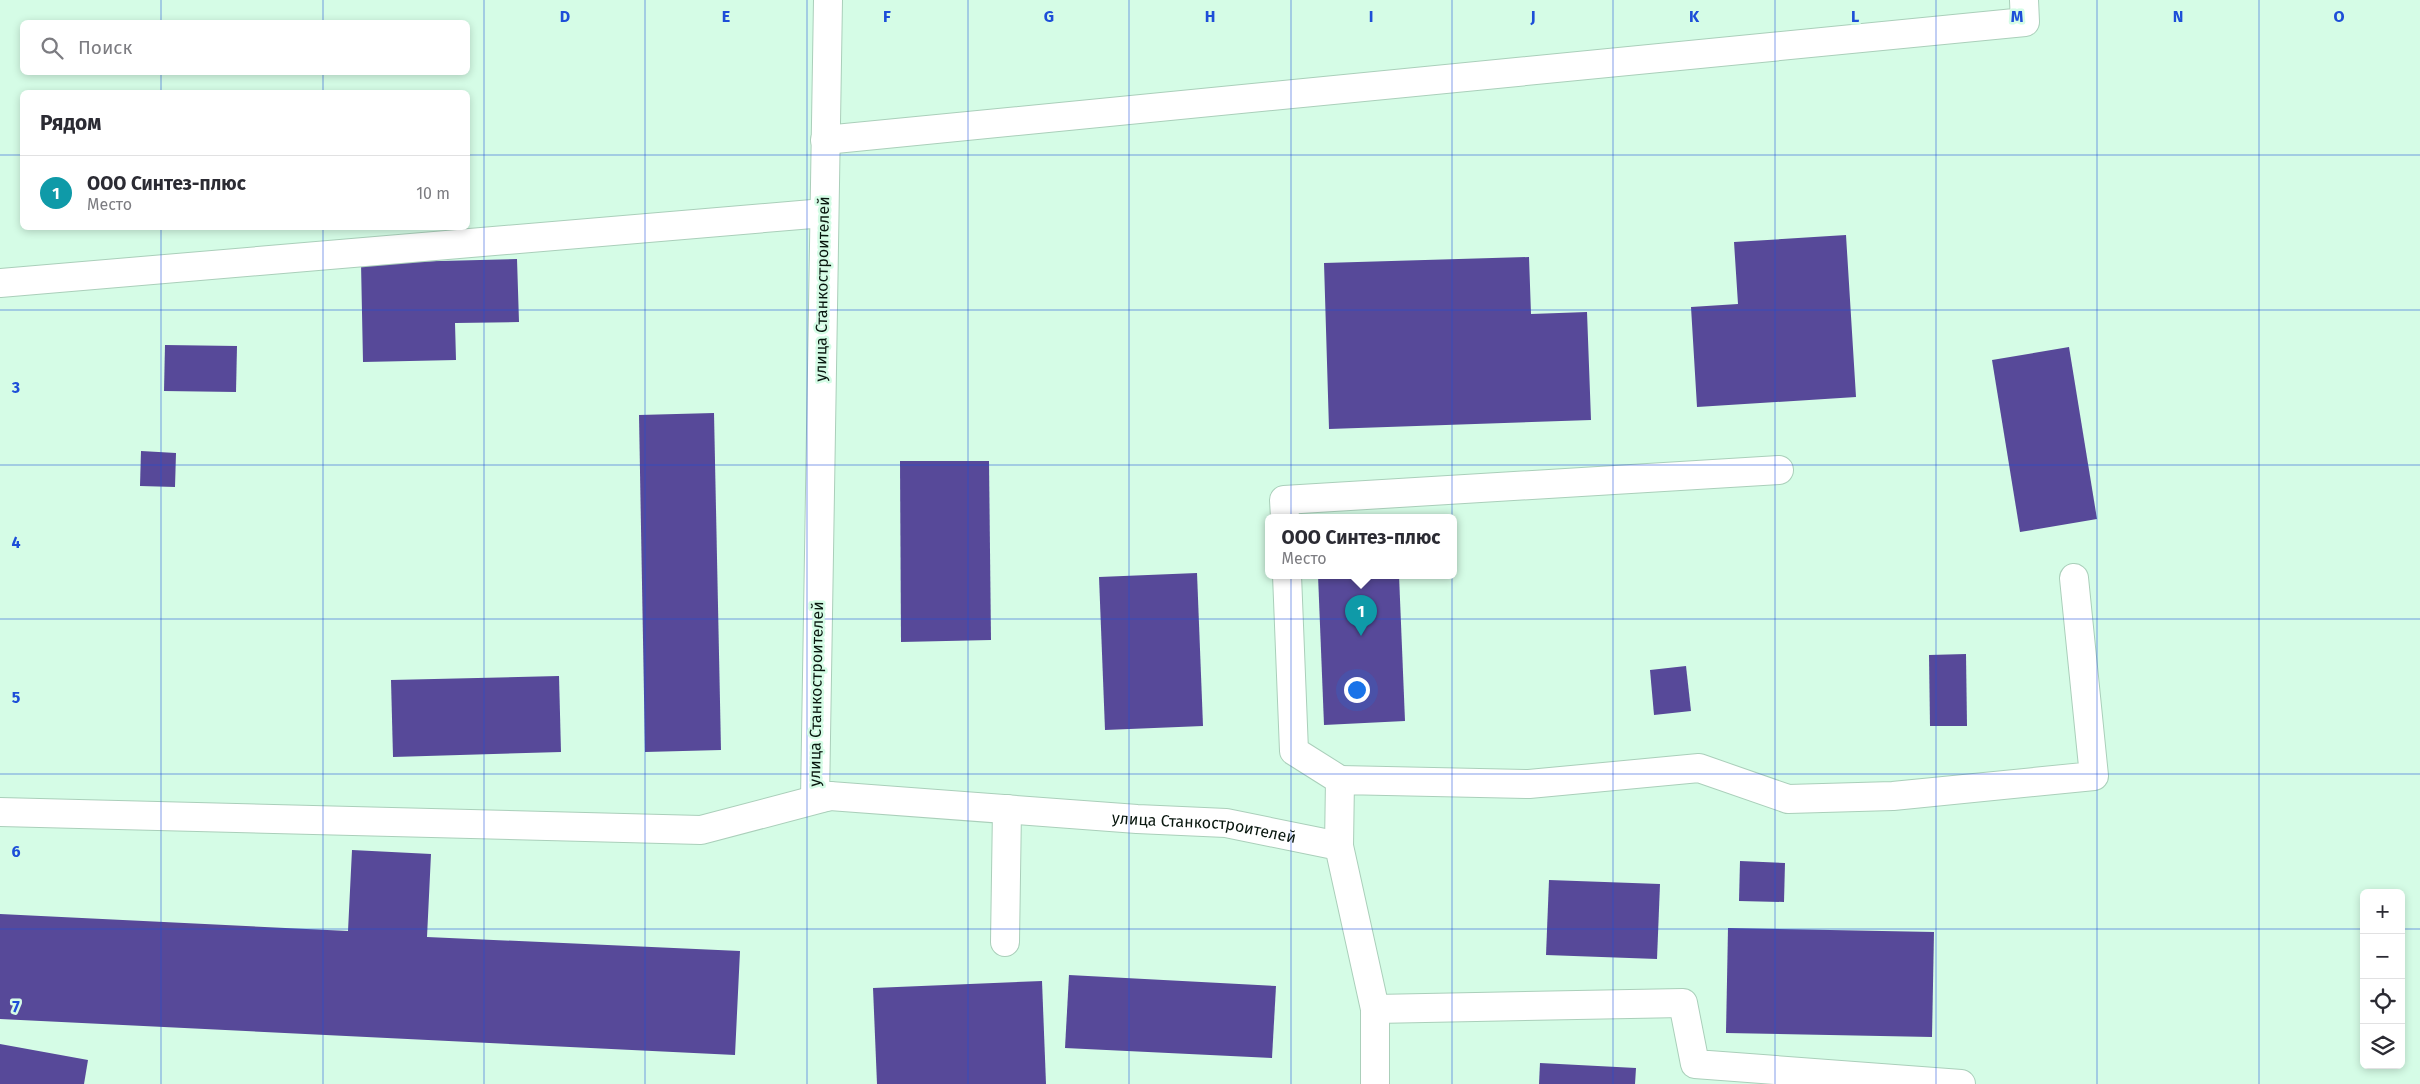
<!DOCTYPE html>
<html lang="ru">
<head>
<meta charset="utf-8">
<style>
  :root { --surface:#fff; --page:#f7f7f7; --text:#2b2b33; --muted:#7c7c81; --line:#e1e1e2; --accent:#0b8043 }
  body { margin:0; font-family:"Fira Sans",sans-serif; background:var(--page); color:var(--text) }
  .controls { position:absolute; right:15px; bottom:15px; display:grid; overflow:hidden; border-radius:8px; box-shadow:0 2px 8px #0003 }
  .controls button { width:45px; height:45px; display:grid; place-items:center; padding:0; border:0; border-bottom:1px solid var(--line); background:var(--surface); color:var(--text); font:25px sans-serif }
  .you { position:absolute; left:1356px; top:689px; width:18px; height:18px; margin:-12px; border:4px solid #fff; border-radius:50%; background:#1a73e8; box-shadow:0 0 0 8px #1a73e833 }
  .badge { display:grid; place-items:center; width:32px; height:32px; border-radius:50%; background:var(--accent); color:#fff; font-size:16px; font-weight:700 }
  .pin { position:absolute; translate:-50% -41px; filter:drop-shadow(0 1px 2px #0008) }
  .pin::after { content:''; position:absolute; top:26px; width:18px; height:15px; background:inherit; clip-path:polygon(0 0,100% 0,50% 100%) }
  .popup { position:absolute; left:1265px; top:514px; width:192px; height:65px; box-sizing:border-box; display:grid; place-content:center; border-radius:8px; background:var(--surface); filter:drop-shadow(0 1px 4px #0005); font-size:16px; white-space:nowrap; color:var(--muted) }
  .popup b { font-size:19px; color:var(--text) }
  .popup::after { content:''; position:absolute; left:50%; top:100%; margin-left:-10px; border:10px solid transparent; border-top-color:var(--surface) }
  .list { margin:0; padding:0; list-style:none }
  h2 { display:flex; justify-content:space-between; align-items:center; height:65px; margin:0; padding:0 20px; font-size:21px }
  h2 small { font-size:16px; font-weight:400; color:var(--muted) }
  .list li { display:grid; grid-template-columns:32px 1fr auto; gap:15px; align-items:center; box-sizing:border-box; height:75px; padding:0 20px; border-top:1px solid var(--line) }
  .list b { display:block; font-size:19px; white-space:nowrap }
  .list p { margin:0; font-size:16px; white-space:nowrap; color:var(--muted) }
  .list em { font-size:16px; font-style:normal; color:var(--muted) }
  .icon { flex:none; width:28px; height:28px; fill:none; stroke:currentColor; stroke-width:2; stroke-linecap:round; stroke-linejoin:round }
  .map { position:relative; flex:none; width:2420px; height:1084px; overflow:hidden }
  .search { position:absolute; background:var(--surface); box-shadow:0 2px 8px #0003; left:20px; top:20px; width:450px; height:55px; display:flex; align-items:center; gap:12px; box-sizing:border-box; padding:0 18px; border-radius:8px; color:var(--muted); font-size:19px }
  .panel { position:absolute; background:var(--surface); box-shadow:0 2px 8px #0003; left:20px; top:90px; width:450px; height:140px; border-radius:8px }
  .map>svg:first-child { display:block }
  .building { fill:#574999 }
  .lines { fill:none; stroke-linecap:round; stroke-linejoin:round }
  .minor-casing { stroke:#aacfba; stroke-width:30 }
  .minor { stroke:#fff; stroke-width:28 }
  .grid { fill:none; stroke:#1d4ed8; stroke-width:1; stroke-opacity:0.55 }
  .labels { text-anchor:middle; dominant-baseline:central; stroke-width:5; stroke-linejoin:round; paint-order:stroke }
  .street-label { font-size:16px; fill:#08160e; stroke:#d5fce6 }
  .grid-label { font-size:16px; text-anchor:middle; font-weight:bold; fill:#1d4ed8; stroke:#d5fce6; stroke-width:5; stroke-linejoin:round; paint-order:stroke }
</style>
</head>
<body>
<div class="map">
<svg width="2420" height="1084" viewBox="0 0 2420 1084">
  <rect width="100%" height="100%" fill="#d5fce6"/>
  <g class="building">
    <polygon points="1846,235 1856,397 1697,407 1691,307 1738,304 1734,242"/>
    <polygon points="1529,257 1531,314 1587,312 1591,420 1329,429 1324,263"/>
    <polygon points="517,259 519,322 455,323 456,360 363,362 361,263"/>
    <polygon points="165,345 237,346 236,392 164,391"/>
    <polygon points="2069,347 2097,519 2020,532 1992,360"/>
    <polygon points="714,413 721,750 645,752 639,415"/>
    <polygon points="141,451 176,453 175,487 140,486"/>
    <polygon points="900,461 989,461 991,640 901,642"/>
    <polygon points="1197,573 1203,726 1105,730 1099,577"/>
    <polygon points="1318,575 1399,575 1405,721 1324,725"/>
    <polygon points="1966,654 1967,726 1930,726 1929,655"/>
    <polygon points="1686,666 1691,711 1654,715 1650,670"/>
    <polygon points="559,676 561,752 393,757 391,680"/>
    <polygon points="352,850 431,854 427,937 740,951 735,1055 0,1019 0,914 348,931"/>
    <polygon points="1740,861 1785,863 1784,902 1739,901"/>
    <polygon points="1549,880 1660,884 1657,959 1546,955"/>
    <polygon points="1728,928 1934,932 1932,1037 1726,1033"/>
    <polygon points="1069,975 1276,986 1272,1058 1065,1048"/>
    <polygon points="1042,981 1046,1084 877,1084 873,988"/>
    <polygon points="0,1044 88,1060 84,1084 0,1084"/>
    <polygon points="1540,1063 1636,1068 1635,1084 1539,1084"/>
  </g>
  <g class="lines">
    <defs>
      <g id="minor">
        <path id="s1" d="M828,0L815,799L830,796L1137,819L1226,823L1339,846L1375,1009V1084"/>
        <polyline points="825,140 2025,22 2024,0"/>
        <polyline points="0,283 824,213"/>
        <polyline points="1285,517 1284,500 1779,470"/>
        <polyline points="1287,575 1294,751 1340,780"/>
        <polyline points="0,812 701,830 830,796"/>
        <polyline points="1339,846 1340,780 1529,784 1699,768 1788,799 1893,796 2094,776 2074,578"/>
        <polyline points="1005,942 1007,809"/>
        <polyline points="1375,1009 1683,1003 1695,1064 1961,1084"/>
      </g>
    </defs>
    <use href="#minor" class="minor-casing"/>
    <use href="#minor" class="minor"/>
  </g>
  <path class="grid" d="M161,0V22M323,0V22M484,0V1084M645,0V1084M807,0V1084M968,0V1084M1129,0V1084M1291,0V1084M1452,0V1084M1613,0V1084M1775,0V1084M1936,0V1084M2097,0V1084M2259,0V1084M161,72V92M323,72V92M0,155H22M468,155H2420M161,228V1084M323,228V1084M0,310H2420M0,465H2420M0,619H2420M0,774H2420M0,929H2364M2401,929H2420"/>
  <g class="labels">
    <g class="street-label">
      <text transform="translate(822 289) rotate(-89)">улица Станкостроителей</text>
      <text transform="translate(816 694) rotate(-89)">улица Станкостроителей</text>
      <text stroke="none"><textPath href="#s1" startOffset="1190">улица Станкостроителей</textPath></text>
    </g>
  </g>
  <g class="grid-label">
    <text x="565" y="22">D</text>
    <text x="726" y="22">E</text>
    <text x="887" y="22">F</text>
    <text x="1049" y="22">G</text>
    <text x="1210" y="22">H</text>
    <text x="1371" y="22">I</text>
    <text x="1533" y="22">J</text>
    <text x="1694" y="22">K</text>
    <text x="1855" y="22">L</text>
    <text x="2017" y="22">M</text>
    <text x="2178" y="22">N</text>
    <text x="2339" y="22">O</text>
    <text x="16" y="393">3</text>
    <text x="16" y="548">4</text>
    <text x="16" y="703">5</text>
    <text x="16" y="857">6</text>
    <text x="16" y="1012">7</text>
  </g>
</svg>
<div class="controls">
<button>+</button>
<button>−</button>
<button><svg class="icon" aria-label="locate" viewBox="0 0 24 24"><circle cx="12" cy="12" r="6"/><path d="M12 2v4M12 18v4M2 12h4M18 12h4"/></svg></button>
<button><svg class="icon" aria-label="layers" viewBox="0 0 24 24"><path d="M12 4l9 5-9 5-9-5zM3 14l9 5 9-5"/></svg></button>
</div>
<div class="you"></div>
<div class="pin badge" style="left:1361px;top:636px;background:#0f9aa8">1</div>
<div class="popup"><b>ООО Синтез-плюс</b>Место</div>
<div class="search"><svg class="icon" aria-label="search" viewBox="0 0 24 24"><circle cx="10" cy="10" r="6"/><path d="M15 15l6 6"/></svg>Поиск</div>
<section class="panel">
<h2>Рядом<small></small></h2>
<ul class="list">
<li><span class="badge" style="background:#0f9aa8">1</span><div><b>ООО Синтез-плюс</b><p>Место</p></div><em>10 m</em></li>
</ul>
</section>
</div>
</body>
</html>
